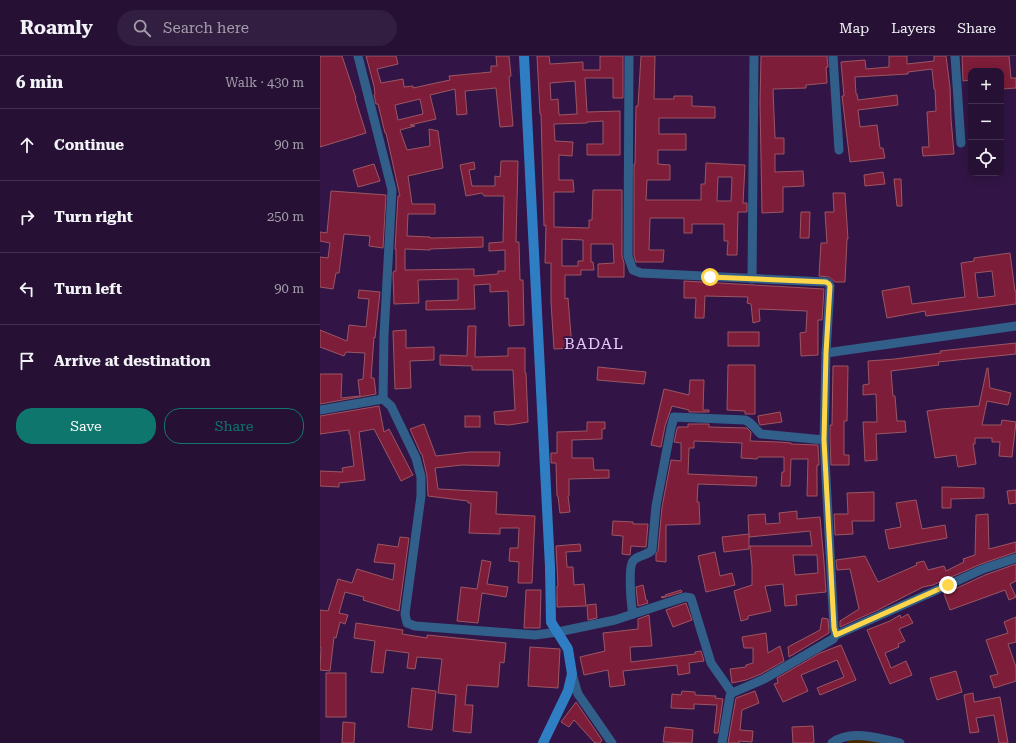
<!DOCTYPE html>
<html lang="en">
<head>
<meta charset="utf-8">
<style>
  :root { --surface:#261034; --page:#321e40; --text:#f1f3f6; --muted:#a49dac; --line:#42304f; --accent:#0f766e }
  body { margin:0; font-family:"Roboto Serif",serif; background:var(--page); color:var(--text) }
  .controls { position:absolute; right:12px; top:12px; display:grid; overflow:hidden; border-radius:8px; box-shadow:0 2px 10px #0003 }
  .controls button { width:36px; height:36px; display:grid; place-items:center; padding:0; border:0; border-bottom:1px solid var(--line); background:var(--surface); color:var(--text); font:20px sans-serif }
  .stop { position:absolute; width:12px; height:12px; margin:-9px; border:3px solid #ffd54a; border-radius:50%; background:#fff }
  .stop.end { background:#ffd54a; border-color:#fff; box-shadow:0 1px 4px #0008 }
  .list { margin:0; padding:0; list-style:none }
  h2 { display:flex; justify-content:space-between; align-items:center; height:52px; margin:0; padding:0 16px; font-size:17px }
  h2 small { font-size:13px; font-weight:400; color:var(--muted) }
  .list li { display:grid; grid-template-columns:26px 1fr auto; gap:12px; align-items:center; box-sizing:border-box; height:72px; padding:0 16px; border-top:1px solid var(--line) }
  .list b { display:block; font-size:15px; white-space:nowrap }
  .list em { font-size:13px; font-style:normal; color:var(--muted) }
  .actions { display:flex; gap:8px; padding:12px 16px }
  .actions a { flex:1; padding:9px 0; border:1px solid var(--accent); border-radius:16px; text-align:center; font-size:14px; color:var(--accent) }
  .actions .main { background:var(--accent); color:#fff }
  .icon { flex:none; width:22px; height:22px; fill:none; stroke:currentColor; stroke-width:2; stroke-linecap:round; stroke-linejoin:round }
  .map { position:relative; flex:none; width:696px; height:687px; overflow:hidden }
  header { display:flex; align-items:center; gap:24px; box-sizing:border-box; height:56px; padding:0 20px; background:var(--surface); border-bottom:1px solid var(--line) }
  header strong { font-size:19px }
  nav { display:flex; gap:22px; margin-inline-start:auto; font-size:14px }
  .search { width:280px; height:36px; background:var(--page); display:flex; align-items:center; gap:10px; box-sizing:border-box; padding:0 14px; border-radius:22px; color:var(--muted); font-size:15px }
  main { display:flex }
  aside { flex:1; background:var(--surface) }
  .map>svg:first-child { display:block }
  .green { fill:#472b04 }
  .building { fill:#7e1d39; stroke:#9b5663; fill-rule:evenodd }
  .lines { fill:none; stroke-linecap:round; stroke-linejoin:round }
  .street { stroke:#315f8a; stroke-width:9 }
  .secondary { stroke:#2f7ec3; stroke-width:10 }
  .route { stroke:#ffd54a; stroke-width:5 }
  .labels { text-anchor:middle; dominant-baseline:central; stroke-width:3.5; stroke-linejoin:round; paint-order:stroke }
  .quarter-label { font-size:16px; letter-spacing:1px; fill:#e6cbfd; stroke:#321546 }
</style>
</head>
<body>
<header>
<strong>Roamly</strong>
<div class="search"><svg class="icon" aria-label="search" viewBox="0 0 24 24"><circle cx="10" cy="10" r="6"/><path d="M15 15l6 6"/></svg>Search here</div>
<nav><a>Map</a><a>Layers</a><a>Share</a></nav>
</header>
<main>
<aside>
<h2>6 min<small>Walk · 430 m</small></h2>
<ul class="list">
<li><svg class="icon" aria-label="ahead" viewBox="0 0 24 24"><path d="M12 20V5M6 11l6-6 6 6"/></svg><div><b>Continue</b></div><em>90 m</em></li>
<li><svg class="icon" aria-label="right" viewBox="0 0 24 24"><path d="M7 20v-9h11M14 6l5 5-5 5"/></svg><div><b>Turn right</b></div><em>250 m</em></li>
<li><svg class="icon" aria-label="left" viewBox="0 0 24 24"><path d="M17 20v-9H6M10 6l-5 5 5 5"/></svg><div><b>Turn left</b></div><em>90 m</em></li>
<li><svg class="icon" aria-label="arrive" viewBox="0 0 24 24"><path d="M6 21V4h12l-3 4 3 4H6"/></svg><div><b>Arrive at destination</b></div></li>
</ul>
<div class="actions"><a class="main">Save</a><a>Share</a></div>
</aside>
<div class="map">
<svg width="696" height="687" viewBox="0 0 696 687">
  <rect width="100%" height="100%" fill="#321546"/>
  <polygon class="green" points="528,680 581,687 527,687"/>
  <g class="building">
    <polygon points="0,0 22,0 36,42 35,42 46,77 0,91"/>
    <path d="M46,0H76L78,8L57,13L61,27L83,23L84,31L93,30V32L130,24L129,20L171,16V10H177L176,0H189L191,20L189,21L193,70L180,71L176,32L145,35L147,58L137,59L135,33L110,39L116,63L90,69L95,70L80,74L87,94L110,90L109,73L118,75L123,112L88,120L92,148H115V158H88L87,180L110,181V182L163,181V191L110,193V194L85,193V214L154,213V220L178,218V215H185V194L169,195V187L183,186L184,140H164L162,137L146,140L140,109L154,106L155,113L149,114L152,130H175V120L180,121L181,105H198L196,186H199L200,224H203L204,269L189,270L188,235L170,236V228L154,229L155,253L106,254V245L138,244V223L98,224L99,247L74,248L73,217L74,215H76V193H75L78,140H80L66,77H65L58,48H56L54,39L55,38L54,30ZM100,43L103,58L78,64L75,49Z"/>
    <path d="M217,0H229L230,8L263,6V14H280V0H303V42H293V22H265L267,56L300,55V99H267V88H283V65L267,66V67L234,68L235,85L253,86L252,100L239,99V124H253L254,136H234V171L269,172V164H272L273,134H302V200L304,207V221H278V208L294,207L293,188H271V206H273L274,214H261V219H245V243L248,242L252,292L234,293L231,246V207H225L226,169L224,170L221,58H220ZM255,25L257,58L239,59L238,43L231,44L230,27ZM242,183L263,184V205H258V210H242Z"/>
    <path d="M321,0H335L334,43H354V40H372V50L395,51V62H339V78H366V94H338V108L350,109V124H327L326,144H381V128H385L386,107L425,109L423,147H427V156H418L417,199H407L408,185H404V168H372V177H364V162H330L329,194H344L343,206H316L314,199V108H315L316,50H318ZM398,121H412L411,145H397Z"/>
    <polygon points="441,0 507,0 508,11 506,11 507,27 486,29 486,32 453,33 455,82 464,82 464,98 455,98 455,116 483,115 484,130 463,131 463,156 442,157 440,47"/>
    <polygon points="569,0 587,0 587,8 614,5 614,0 626,0 630,31 631,63 634,98 603,100 602,91 609,91 607,56 616,55 615,33 614,33 612,13 588,16 588,18 535,21 536,38 537,38 538,44 577,39 578,49 538,54 540,71 557,69 560,92 563,92 565,102 530,106 522,40 524,40 521,6 545,4 546,13 569,11"/>
    <polygon points="642,0 689,0 691,22 696,22 696,32 682,33 681,15 651,15 651,24 643,25"/>
    <polygon points="54,108 60,125 38,131 33,114"/>
    <polygon points="563,116 565,128 545,130 544,119"/>
    <polygon points="574,123 581,123 582,150 577,150"/>
    <polygon points="11,135 66,139 63,192 49,190 50,180 24,178 19,217 16,217 13,233 0,231 0,201 8,202 10,187 0,185 0,176 7,177"/>
    <polygon points="513,137 525,137 528,183 527,183 525,226 515,226 509,221 499,220 501,187 507,187 505,156 514,156"/>
    <polygon points="481,156 490,156 489,182 480,182"/>
    <path d="M690,197L695,235H696V248L606,260L605,255L567,262L562,235L589,230L592,248L645,241L641,207L654,205V202ZM672,215L675,240L658,242L655,217Z"/>
    <polygon points="364,225 504,233 502,264 498,264 498,299 481,300 480,277 486,276 487,255 439,253 440,265 433,267 431,248 427,247 428,241 385,240 384,262 375,262 376,242 364,242"/>
    <polygon points="39,234 60,236 55,282 54,281 51,322 54,322 56,338 0,348 0,318 22,318 21,342 40,340 38,324 43,323 45,297 26,296 24,300 0,291 0,274 27,285 29,269 46,271 49,243 38,242"/>
    <polygon points="148,270 156,270 155,301 188,300 188,292 205,292 205,317 206,317 208,366 189,369 175,368 174,356 195,354 193,314 152,314 152,310 120,309 120,299 147,300"/>
    <polygon points="86,274 86,292 114,291 114,304 90,305 91,332 75,333 73,275"/>
    <rect x="408" y="276" width="31" height="14"/>
    <polygon points="696,287 696,298 618,306 619,309 571,315 573,340 575,340 577,365 585,365 586,376 556,378 557,404 545,405 543,366 557,366 556,338 543,339 543,329 549,328 548,305 575,303 621,297 620,295"/>
    <polygon points="408,309 435,309 435,358 425,358 425,355 407,354"/>
    <polygon points="513,310 528,310 527,365 524,365 524,399 529,399 529,409 511,409 510,384 510,369 512,369"/>
    <polygon points="278,311 326,316 324,328 277,324"/>
    <polygon points="667,312 668,312 670,332 691,337 688,349 667,345 662,369 681,369 682,364 696,366 692,401 679,400 680,386 672,386 672,382 655,382 655,388 653,388 656,408 638,411 636,399 615,402 607,355 621,353 659,350"/>
    <polygon points="370,324 384,324 383,354 389,354 389,356 369,356 369,354 352,350 345,370 341,391 331,389 344,333 369,339"/>
    <polygon points="59,350 64,376 69,373 93,419 81,425 54,373 39,376 45,424 19,427 19,431 0,430 0,415 23,416 22,412 34,410 30,378 29,378 29,374 0,378 0,360"/>
    <polygon points="460,356 462,366 440,369 439,367 438,360"/>
    <rect x="145" y="360" width="15" height="11"/>
    <polygon points="267,366 285,366 285,373 282,373 282,383 252,384 252,402 273,402 274,414 289,414 289,422 249,423 249,440 248,440 250,456 240,457 238,440 237,440 236,407 231,407 231,397 237,397 237,376 267,375"/>
    <polygon points="104,368 116,400 150,396 180,396 179,410 142,409 115,412 118,433 177,436 176,458 215,460 212,527 198,527 199,506 189,505 190,492 198,492 199,472 180,472 180,478 149,477 151,447 148,447 148,445 108,440 107,420 102,398 101,398 90,373"/>
    <polygon points="368,368 389,368 389,371 427,372 431,376 430,385 459,386 471,387 471,388 498,389 499,409 497,409 497,440 487,440 488,403 471,403 470,430 461,430 462,416 464,416 464,401 438,401 437,403 421,402 422,387 374,385 374,392 369,392 368,418 437,421 436,430 378,428 377,446 379,446 380,468 346,469 346,506 336,505 336,498 338,495 342,451 351,404 361,405 361,387 354,386 357,373 358,371 368,371"/>
    <polygon points="622,431 664,432 664,442 631,443 631,452 622,452"/>
    <polygon points="696,434 696,447 689,448 687,435"/>
    <polygon points="554,436 554,465 532,465 533,478 515,479 514,458 528,458 527,437"/>
    <polygon points="596,444 602,473 625,469 627,482 569,493 565,474 581,471 576,447"/>
    <path d="M477,455V463L500,461L504,506L506,536L476,539L477,549L465,550L463,528L445,530L451,555L428,560V563L421,565L414,535L432,529V510L430,490H492L490,475L429,481L428,459L445,458L446,468L460,467L459,457ZM473,499H497L498,517L475,519Z"/>
    <polygon points="668,458 669,493 696,486 696,496 661,508 613,529 603,531 558,554 520,571 520,565 539,553 530,513 517,514 516,504 545,500 558,526 597,509 596,507 604,505 608,514 624,510 626,515 644,506 643,503 655,499 656,459"/>
    <polygon points="293,465 313,466 313,468 328,468 326,491 311,490 310,499 302,498 303,480 292,479"/>
    <polygon points="429,478 429,493 404,496 402,481"/>
    <polygon points="80,481 89,482 79,555 43,544 44,541 25,536 19,557 28,559 25,568 20,566 16,582 14,581 10,615 0,614 1,591 0,591 0,554 8,555 18,523 32,527 37,513 73,524 75,508 54,506 58,488 78,491"/>
    <polygon points="260,488 261,495 246,496 247,511 253,511 254,529 264,528 266,550 237,551 237,530 238,530 236,490"/>
    <polygon points="395,496 400,520 412,517 415,529 386,536 378,500"/>
    <polygon points="162,504 171,506 167,528 188,531 186,541 162,537 158,567 137,565 141,531 157,533"/>
    <polygon points="696,508 696,525 690,528 696,541 689,544 685,534 630,554 624,538 665,519"/>
    <polygon points="323,529 326,544 327,544 328,547 318,550 316,531"/>
    <polygon points="206,534 221,534 220,572 204,572"/>
    <polygon points="361,534 362,536 342,542 341,541 346,540 345,539"/>
    <polygon points="366,547 372,564 353,571 346,554"/>
    <polygon points="276,548 277,562 268,564 267,549"/>
    <polygon points="588,558 593,567 579,573 585,585 578,588 579,591 565,597 571,612 586,605 592,619 570,628 547,574 570,565 580,559 581,562"/>
    <polygon points="329,559 332,590 310,591 311,606 375,598 375,596 381,595 384,605 369,607 370,617 358,619 357,609 303,615 305,629 290,631 288,614 264,619 260,601 285,595 283,577 318,573 318,563"/>
    <polygon points="696,561 696,586 688,588 696,611 696,625 674,632 670,620 678,618 666,584 688,577 684,566"/>
    <polygon points="502,562 508,563 509,577 469,601 468,591 500,574"/>
    <polygon points="36,567 83,574 82,578 107,582 107,579 186,587 184,607 180,606 178,631 147,629 145,649 153,649 151,677 133,675 136,639 118,637 122,603 97,601 95,613 87,612 89,597 66,594 63,617 51,616 55,585 34,582"/>
    <polygon points="446,577 448,597 460,590 464,605 441,618 426,624 412,627 410,613 426,611 426,609 433,607 433,592 424,592 422,581"/>
    <polygon points="521,589 536,624 500,639 497,632 524,621 517,604 481,619 488,635 463,646 454,628 458,627 457,622 500,597"/>
    <polygon points="210,591 240,593 238,632 208,630"/>
    <polygon points="636,615 642,636 617,644 610,622"/>
    <rect x="6" y="617" width="20" height="44"/>
    <polygon points="92,632 116,635 112,674 88,671"/>
    <polygon points="362,635 375,636 375,639 396,640 395,642 403,643 398,677 394,677 397,649 374,648 374,653 351,652 352,638 361,639"/>
    <polygon points="435,635 439,647 422,654 420,674 433,675 432,686 419,685 419,687 408,687 416,642"/>
    <polygon points="653,637 654,646 680,641 688,687 679,687 674,659 656,662 659,676 650,677 644,639"/>
    <polygon points="256,646 282,684 280,687 275,687 254,664 249,671 241,666"/>
    <polygon points="23,666 35,667 34,687 22,687"/>
    <polygon points="493,670 494,687 473,687 472,671"/>
    <polygon points="345,671 373,674 372,687 343,686"/>
  </g>
  <g class="lines">
    <g class="street">
      <polyline points="38,0 72,134 64,279 63,343 71,350 96,402 101,421 101,440 85,558 87,567 95,570 215,579 238,576 295,564 365,541 371,542 391,607 412,637"/>
      <polyline points="309,0 308,200 313,214 321,217 506,226 509,228 510,230 506,297 504,384 514,572 516,579"/>
      <polyline points="513,0 519,94"/>
      <polyline points="635,0 641,87"/>
      <polyline points="432,223 434,0"/>
      <polyline points="506,297 696,270"/>
      <polyline points="0,354 63,343"/>
      <path d="M313,558C311,549 308,511 313,505C317,499 327,500 332,494L336,450L351,372L354,361L425,364C433,367 434,373 441,378L504,384"/>
      <polyline points="252,618 258,638 292,687"/>
      <polyline points="402,687 410,640 412,637 444,623 513,583 516,579 628,529 663,513 696,502"/>
      <path d="M512,687C529,673 560,682 580,687"/>
    </g>
    <polyline class="secondary" points="204,0 230,511 231,566 248,593 252,618 248,635 223,687"/>
  </g>
  <g class="lines">
    <polyline class="route" points="390,221 506,226 509,228 510,230 506,297 504,384 514,572 516,579 628,529"/>
  </g>
  <g class="labels">
    <g class="quarter-label">
      <text x="274" y="287">BADAL</text>
    </g>
  </g>
</svg>
<div class="controls">
<button>+</button>
<button>−</button>
<button><svg class="icon" aria-label="locate" viewBox="0 0 24 24"><circle cx="12" cy="12" r="6"/><path d="M12 2v4M12 18v4M2 12h4M18 12h4"/></svg></button>
</div>
<div class="stop" style="left:390px;top:221px"></div>
<div class="stop end" style="left:628px;top:529px"></div>
</div>
</main>
</body>
</html>
